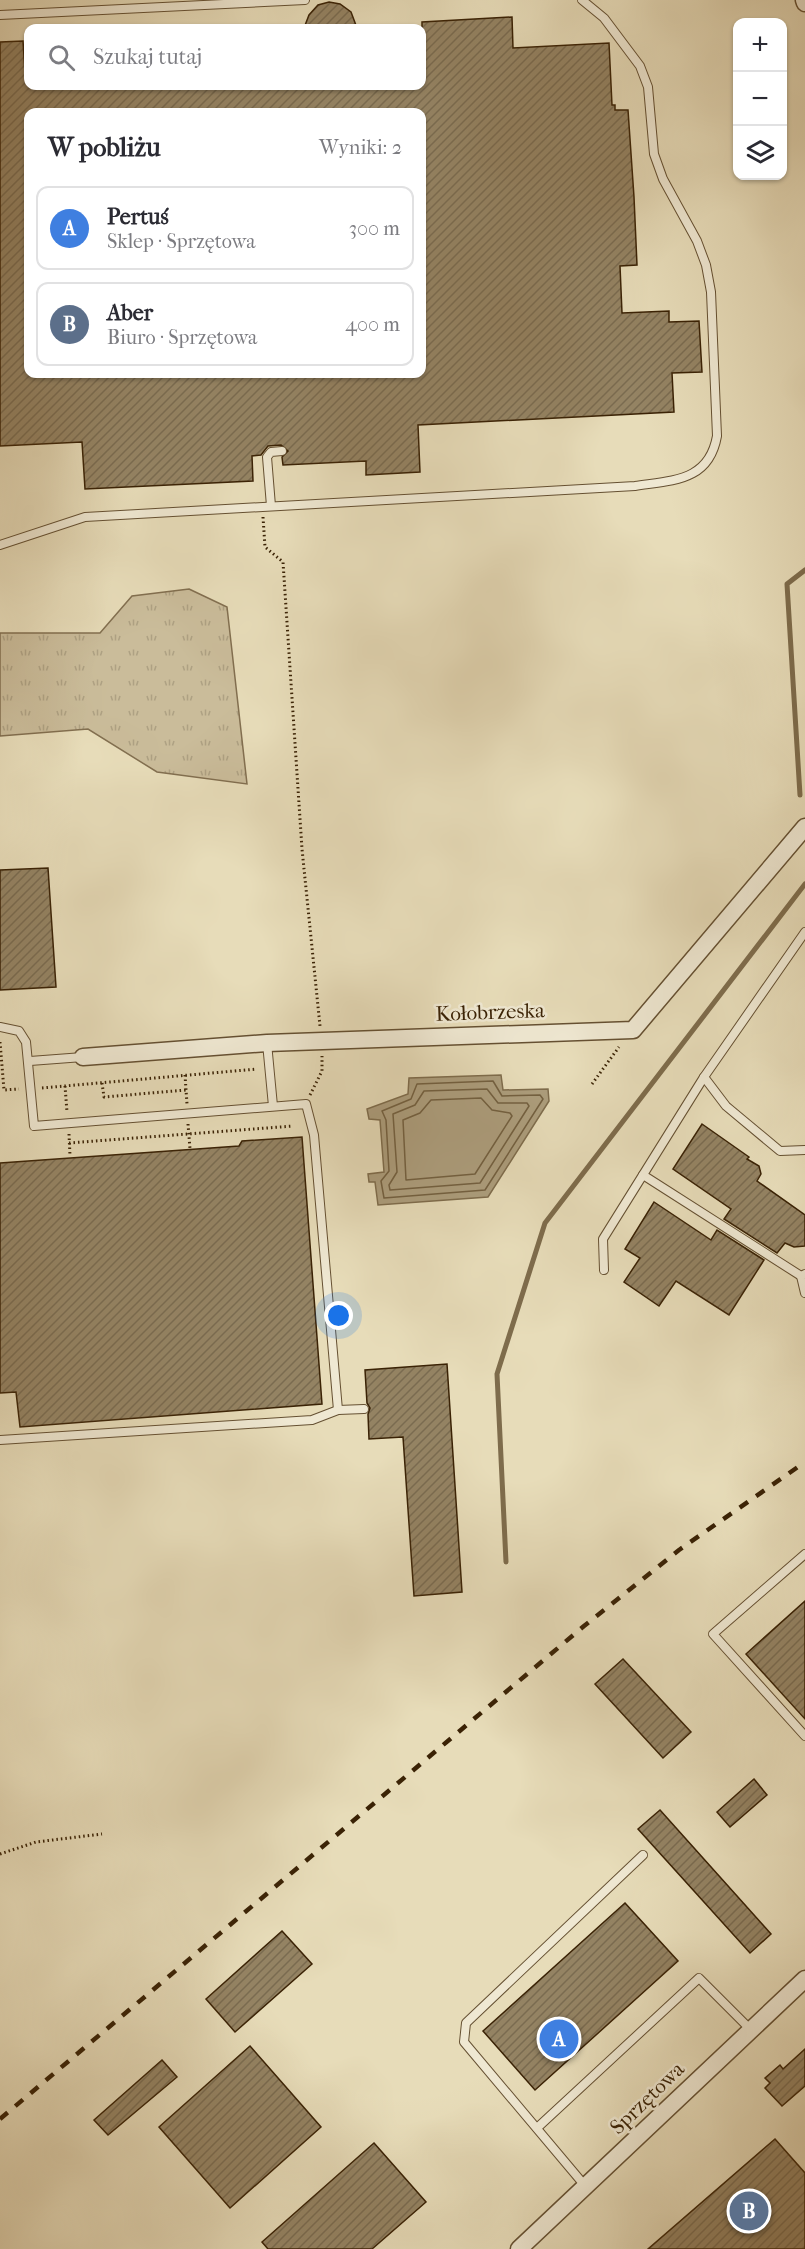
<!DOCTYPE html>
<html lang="pl">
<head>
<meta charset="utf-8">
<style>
  :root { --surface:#fff; --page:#f2f2f3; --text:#2b2b33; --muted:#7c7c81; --line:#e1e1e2; --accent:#8f2418 }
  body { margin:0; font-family:"IM FELL French Canon",serif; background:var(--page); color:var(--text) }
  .controls { position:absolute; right:18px; top:18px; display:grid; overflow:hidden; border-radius:12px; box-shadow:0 2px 4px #0004 }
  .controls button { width:54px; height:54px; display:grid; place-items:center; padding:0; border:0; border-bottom:2px solid var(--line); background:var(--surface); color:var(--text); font:30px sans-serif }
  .you { position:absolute; left:339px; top:1316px; width:21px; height:21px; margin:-15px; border:4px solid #fff; border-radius:50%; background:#1a73e8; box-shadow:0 0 0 9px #1a73e833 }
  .badge { display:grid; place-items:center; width:39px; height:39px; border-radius:50%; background:var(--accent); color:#fff; font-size:20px; font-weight:700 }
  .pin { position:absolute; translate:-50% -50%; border:3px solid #fff; box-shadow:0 2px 6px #0006 }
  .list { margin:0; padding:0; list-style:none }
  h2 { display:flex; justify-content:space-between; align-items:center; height:78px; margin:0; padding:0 24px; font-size:26px }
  h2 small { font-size:20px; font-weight:400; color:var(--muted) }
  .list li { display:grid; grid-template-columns:39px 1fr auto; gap:18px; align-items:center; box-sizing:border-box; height:84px; margin:0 12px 12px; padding:0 12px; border:2px solid var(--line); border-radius:12px }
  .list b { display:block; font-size:22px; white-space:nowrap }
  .list p { margin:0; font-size:20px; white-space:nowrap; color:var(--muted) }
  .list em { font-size:20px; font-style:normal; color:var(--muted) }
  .icon { flex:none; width:33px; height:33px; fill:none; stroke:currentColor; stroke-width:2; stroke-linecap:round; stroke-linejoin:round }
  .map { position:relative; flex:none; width:805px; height:2249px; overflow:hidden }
  .search { position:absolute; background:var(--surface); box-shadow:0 2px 4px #0004; left:24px; top:24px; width:402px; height:66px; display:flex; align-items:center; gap:15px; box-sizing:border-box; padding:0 21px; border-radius:12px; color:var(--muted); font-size:22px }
  .panel { position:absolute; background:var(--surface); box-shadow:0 2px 4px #0004; left:24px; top:108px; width:402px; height:270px; border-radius:12px }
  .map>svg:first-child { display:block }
  .grass { fill:url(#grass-tufts); stroke:#826f50; stroke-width:1.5 }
  .water { fill:#ac9d7c; stroke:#7e6c4c; stroke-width:1.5 }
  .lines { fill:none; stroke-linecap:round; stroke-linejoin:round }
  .shore { stroke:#736040; stroke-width:1.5 }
  .stream { stroke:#7e6c4c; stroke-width:5 }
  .building { fill:url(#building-hatch); stroke:#3a2205; stroke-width:1.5; fill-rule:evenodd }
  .lane-casing { stroke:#655032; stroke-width:10 }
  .street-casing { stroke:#655032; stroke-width:19 }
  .path { stroke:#3a2205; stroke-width:3; stroke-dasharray:1.5 3; stroke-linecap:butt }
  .lane { stroke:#efe8d2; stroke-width:8 }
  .street { stroke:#efe8d2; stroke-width:16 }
  .rail { stroke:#3a2205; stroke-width:4.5; stroke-dasharray:10 10; stroke-linecap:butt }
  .labels { text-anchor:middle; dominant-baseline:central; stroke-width:5; stroke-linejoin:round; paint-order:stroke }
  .street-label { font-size:21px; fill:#3a2205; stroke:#efe8d2 }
</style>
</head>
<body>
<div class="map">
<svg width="805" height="2249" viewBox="0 0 805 2249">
  <defs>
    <pattern id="grass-tufts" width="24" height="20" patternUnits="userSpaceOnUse" patternTransform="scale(1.5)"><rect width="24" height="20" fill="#cabc9a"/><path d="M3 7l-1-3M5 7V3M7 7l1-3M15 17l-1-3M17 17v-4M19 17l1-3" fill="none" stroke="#aea183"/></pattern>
    <pattern id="building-hatch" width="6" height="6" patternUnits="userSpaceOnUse" patternTransform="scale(1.5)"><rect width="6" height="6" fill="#948363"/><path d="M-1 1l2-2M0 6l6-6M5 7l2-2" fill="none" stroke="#7a6b50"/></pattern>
  </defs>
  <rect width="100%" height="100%" fill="#e7dcb9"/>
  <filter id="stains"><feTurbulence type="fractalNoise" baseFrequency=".00333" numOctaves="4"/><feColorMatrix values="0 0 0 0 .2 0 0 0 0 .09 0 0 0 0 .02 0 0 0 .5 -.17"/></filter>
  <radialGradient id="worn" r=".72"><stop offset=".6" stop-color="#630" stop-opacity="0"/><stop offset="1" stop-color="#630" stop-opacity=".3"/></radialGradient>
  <polygon class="grass" points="189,589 227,607 247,784 157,772 88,729 0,736 0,633 100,633 132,596"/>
  <polygon class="water" points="501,1075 503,1090 548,1089 549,1101 488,1197 378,1205 375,1182 369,1182 368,1174 384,1172 380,1120 369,1119 367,1109 408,1094 409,1078"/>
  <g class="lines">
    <g class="shore">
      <polygon points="493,1081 502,1096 540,1095 543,1099 485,1190 384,1198 381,1181 389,1171 386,1120 382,1111 411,1099 417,1084"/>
      <polygon points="487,1089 498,1103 527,1103 529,1106 480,1183 390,1190 389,1185 397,1172 393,1114 415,1105 424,1091"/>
      <polygon points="481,1098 492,1110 510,1113 512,1116 475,1174 406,1180 403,1120 420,1113 431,1100"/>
    </g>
    <g class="stream">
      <polyline points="800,795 787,584 805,570"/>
      <polyline points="506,1562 497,1374 545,1223 805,884"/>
    </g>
  </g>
  <g class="building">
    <polygon points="329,2 340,4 351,12 357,28 304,28 309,15 318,5"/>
    <path d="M512,17L513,48L609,43L612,105H615V110H628L634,197L637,265L620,266L622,313L669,311V322L699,321L702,372L672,373L674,412L418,425L420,472L366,475V461L283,465L282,457L288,451L281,445L268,446L261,455L252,456L253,481L85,489L82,442L0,446V42L23,41L25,72H28V86H422V22ZM28,112H422V374H28Z"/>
    <polygon points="48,868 56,987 0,990 0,870"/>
    <polygon points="702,1124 749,1157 747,1159 759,1166 761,1174 757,1181 805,1215 805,1246 794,1247 785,1243 777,1253 724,1219 731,1209 673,1169"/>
    <polygon points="302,1137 322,1404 20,1427 16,1392 0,1393 0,1163 239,1146 242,1141"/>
    <polygon points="654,1202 711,1240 717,1230 764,1260 729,1315 676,1281 659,1306 624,1282 640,1258 625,1249"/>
    <polygon points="447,1364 462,1592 414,1596 403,1437 369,1439 368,1414 370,1408 367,1403 365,1370"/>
    <polygon points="805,1601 805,1719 746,1654"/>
    <polygon points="623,1659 691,1732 663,1758 595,1684"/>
    <polygon points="754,1779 767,1795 730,1827 717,1812"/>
    <polygon points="660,1810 771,1934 750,1953 638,1829"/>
    <polygon points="625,1903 678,1961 535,2090 483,2031"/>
    <polygon points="282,1931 312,1964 235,2032 206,1999"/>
    <polygon points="250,2046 321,2127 230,2208 159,2127"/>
    <polygon points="805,2049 805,2086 782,2106 765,2088 770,2083 765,2078 780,2065 783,2069"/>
    <polygon points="162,2060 177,2077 108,2135 94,2120"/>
    <polygon points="775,2139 805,2173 805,2249 648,2249"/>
    <polygon points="374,2143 426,2202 372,2249 268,2249 262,2242"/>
  </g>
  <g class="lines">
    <defs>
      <g id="lane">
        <polyline points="0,15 305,0"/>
        <polyline points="271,506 267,457 271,452 282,451"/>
        <path d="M0,545L85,517L635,486C674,480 709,481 717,436L711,292L706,265L697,241L663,179L654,154L648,87L640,66L604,18L582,0"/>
        <polyline points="0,1027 19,1031 26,1042 34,1126 306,1104 314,1135 338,1410"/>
        <polyline points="267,1043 273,1106"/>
        <polyline points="30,1061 83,1057"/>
        <polyline points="704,1077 726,1106 780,1151 805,1150"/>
        <polyline points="643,1175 801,1276"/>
        <polyline points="604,1270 603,1239 704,1077 805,932"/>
        <polyline points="805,1274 801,1276 805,1293"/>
        <polyline points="0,1440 312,1420 338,1410 364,1409"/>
        <polyline points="805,1554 713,1634 805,1736"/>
        <polyline points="537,2128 699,1978 751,2030"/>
        <polyline points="586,2187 464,2042 466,2023 643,1855"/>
      </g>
      <g id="street">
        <polyline points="804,0 805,3"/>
        <polyline points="83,1057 267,1043 633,1030 805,827"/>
        <polyline points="519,2249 805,1979"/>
      </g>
    </defs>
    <use href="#lane" class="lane-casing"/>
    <use href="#street" class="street-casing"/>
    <g class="path">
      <polyline points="263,517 265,547 283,562 302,849 320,1026"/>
      <polyline points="0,1042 4,1090 19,1089"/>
      <polyline points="185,1075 187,1104"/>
      <polyline points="102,1083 104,1097 186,1090"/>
      <polyline points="592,1084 619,1047"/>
      <polyline points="65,1086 67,1112"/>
      <polyline points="42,1088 257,1069"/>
      <polyline points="310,1095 322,1071 322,1056"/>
      <polyline points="188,1124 190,1149"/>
      <polyline points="69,1134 70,1156"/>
      <polyline points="69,1143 293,1126"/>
      <polyline points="0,1854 36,1842 102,1834"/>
    </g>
    <use href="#lane" class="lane"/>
    <use href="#street" class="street"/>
    <polyline class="rail" points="0,2119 584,1626 679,1550 805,1462"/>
  </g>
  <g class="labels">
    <g class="street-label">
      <text transform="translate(490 1012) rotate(-2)">Kołobrzeska</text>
      <text transform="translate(647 2098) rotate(-44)">Sprzętowa</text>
    </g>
  </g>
  <rect width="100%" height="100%" filter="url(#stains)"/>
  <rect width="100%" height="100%" fill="url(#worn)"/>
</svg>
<div class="controls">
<button>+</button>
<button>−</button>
<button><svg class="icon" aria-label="layers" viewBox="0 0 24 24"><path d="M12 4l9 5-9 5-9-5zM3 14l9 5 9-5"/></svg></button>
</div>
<div class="you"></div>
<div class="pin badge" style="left:559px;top:2039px;background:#3f7fe0">A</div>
<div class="pin badge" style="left:749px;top:2211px;background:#5c6f8a">B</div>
<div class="search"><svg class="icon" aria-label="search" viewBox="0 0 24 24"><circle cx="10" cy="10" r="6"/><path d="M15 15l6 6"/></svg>Szukaj tutaj</div>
<section class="panel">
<h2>W pobliżu<small>Wyniki: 2</small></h2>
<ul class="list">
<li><span class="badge" style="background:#3f7fe0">A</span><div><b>Pertuś</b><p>Sklep · Sprzętowa</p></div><em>300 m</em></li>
<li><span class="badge" style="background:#5c6f8a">B</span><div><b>Aber</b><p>Biuro · Sprzętowa</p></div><em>400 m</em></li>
</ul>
</section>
</div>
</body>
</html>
